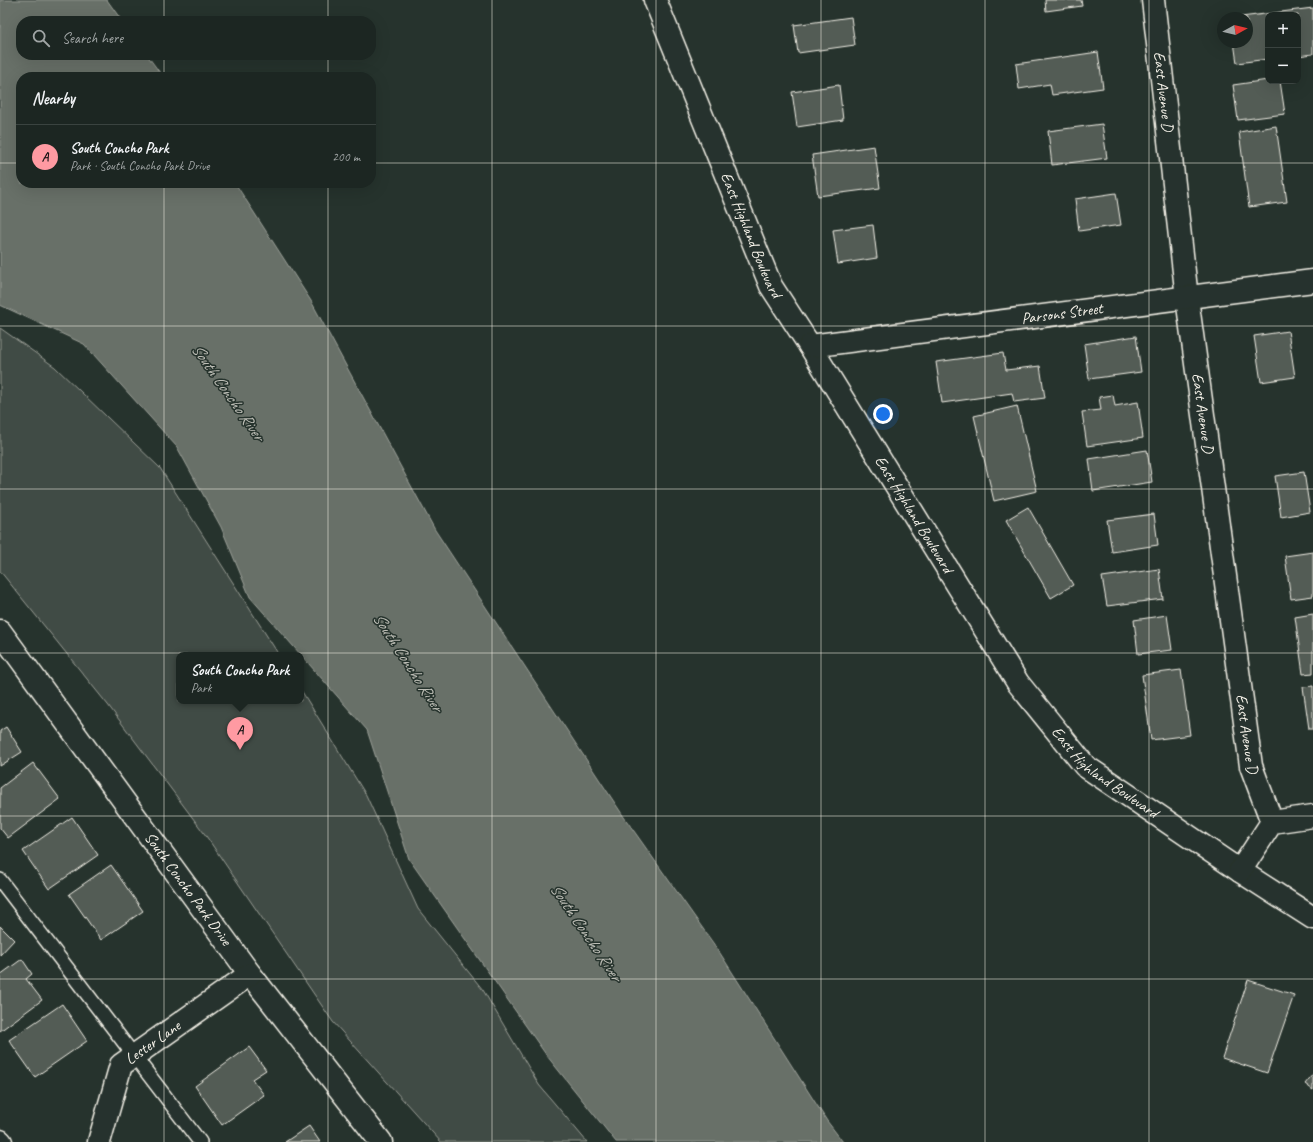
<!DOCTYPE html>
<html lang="en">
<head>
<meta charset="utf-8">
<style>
  :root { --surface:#1c2622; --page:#252e2a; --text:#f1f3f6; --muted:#a0a5a5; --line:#3a4340; --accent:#ff9aa2 }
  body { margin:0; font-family:Caveat,sans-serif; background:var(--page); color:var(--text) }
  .controls { position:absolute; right:12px; top:12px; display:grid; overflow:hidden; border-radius:8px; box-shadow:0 4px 16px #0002 }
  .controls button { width:36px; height:36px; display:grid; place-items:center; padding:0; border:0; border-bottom:1px solid var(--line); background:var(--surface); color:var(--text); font:20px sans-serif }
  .compass { position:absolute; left:1217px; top:12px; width:36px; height:36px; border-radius:50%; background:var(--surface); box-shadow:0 4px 16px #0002; rotate:82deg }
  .you { position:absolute; left:883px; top:414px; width:14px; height:14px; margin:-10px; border:3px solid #fff; border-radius:50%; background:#1a73e8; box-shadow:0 0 0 6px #1a73e833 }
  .badge { display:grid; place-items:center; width:26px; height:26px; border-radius:50%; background:var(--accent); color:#111; font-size:13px; font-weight:700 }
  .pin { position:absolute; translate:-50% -33px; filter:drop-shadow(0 1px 2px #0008) }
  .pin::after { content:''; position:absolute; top:21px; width:14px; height:12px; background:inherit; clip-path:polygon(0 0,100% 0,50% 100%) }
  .popup { position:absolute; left:176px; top:652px; width:128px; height:52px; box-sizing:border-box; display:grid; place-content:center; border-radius:8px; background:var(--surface); filter:drop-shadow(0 1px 3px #0005); font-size:13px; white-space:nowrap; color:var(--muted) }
  .popup b { font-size:15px; color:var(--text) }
  .popup::after { content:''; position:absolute; left:50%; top:100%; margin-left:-8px; border:8px solid transparent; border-top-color:var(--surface) }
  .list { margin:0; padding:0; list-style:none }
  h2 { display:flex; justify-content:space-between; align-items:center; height:52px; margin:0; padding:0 16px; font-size:17px }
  h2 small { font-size:13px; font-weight:400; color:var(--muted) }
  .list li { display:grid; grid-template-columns:26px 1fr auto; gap:12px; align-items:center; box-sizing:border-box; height:64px; padding:0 16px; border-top:1px solid var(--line) }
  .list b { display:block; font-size:15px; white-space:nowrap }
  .list p { margin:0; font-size:13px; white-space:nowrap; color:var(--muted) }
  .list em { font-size:13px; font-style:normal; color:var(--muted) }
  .icon { flex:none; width:22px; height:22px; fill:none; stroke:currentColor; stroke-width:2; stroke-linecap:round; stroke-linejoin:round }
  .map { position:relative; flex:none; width:1313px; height:1142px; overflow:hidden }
  .search { position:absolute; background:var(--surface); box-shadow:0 4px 16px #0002; left:16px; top:16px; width:360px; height:44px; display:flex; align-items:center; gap:10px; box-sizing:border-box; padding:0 14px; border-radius:16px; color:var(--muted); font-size:15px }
  .panel { position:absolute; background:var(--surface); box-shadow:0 4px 16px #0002; left:16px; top:72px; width:360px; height:116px; border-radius:16px }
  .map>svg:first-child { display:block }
  .green { fill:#414b45; stroke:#9a9e96 }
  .water { fill:#676f68; stroke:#9fa39b }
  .building { fill:#525c55; stroke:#f4f1e8 }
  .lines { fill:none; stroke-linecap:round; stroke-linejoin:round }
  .service-casing { stroke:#f4f1e8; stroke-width:16 }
  .minor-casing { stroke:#f4f1e8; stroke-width:25 }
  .service { stroke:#26332d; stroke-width:13 }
  .minor { stroke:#26332d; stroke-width:22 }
  .grid { fill:none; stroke:#f4f1e8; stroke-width:1; stroke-opacity:0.55 }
  .labels { text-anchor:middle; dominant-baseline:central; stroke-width:3; stroke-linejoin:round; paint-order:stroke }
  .street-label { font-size:16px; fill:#f4f1e8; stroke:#26332d }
  .water-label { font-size:17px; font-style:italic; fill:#bcbdb5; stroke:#26332d }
</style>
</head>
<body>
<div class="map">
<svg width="1313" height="1142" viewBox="0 0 1313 1142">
  <rect width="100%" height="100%" fill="#26332d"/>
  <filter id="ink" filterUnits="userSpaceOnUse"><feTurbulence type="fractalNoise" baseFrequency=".025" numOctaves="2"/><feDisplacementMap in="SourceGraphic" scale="8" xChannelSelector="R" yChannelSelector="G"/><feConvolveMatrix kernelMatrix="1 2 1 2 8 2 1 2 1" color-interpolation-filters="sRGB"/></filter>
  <g filter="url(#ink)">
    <polygon class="green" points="0,328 55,367 160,468 279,655 179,655 179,701 301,701 301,690 366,795 418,909 483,990 539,1085 587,1142 441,1142 333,1022 204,833 108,705 0,571"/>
    <polygon class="water" points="0,0 107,0 122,21 21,21 21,55 147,55 163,77 21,77 21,183 235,183 311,301 435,530 624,817 718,950 827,1121 843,1142 616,1142 547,1056 409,859 367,730 250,597 221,527 177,447 84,344 0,305"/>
    <g class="building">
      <polygon points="1045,0 1081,0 1082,6 1046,11"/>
      <polygon points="1313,8 1313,54 1298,56 1298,15 1268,15 1268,59 1237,63 1234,42 1247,42 1247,18 1233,18"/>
      <polygon points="851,17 855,45 798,53 794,25"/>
      <polygon points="1098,52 1103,88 1052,95 1050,84 1019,89 1016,64"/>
      <polygon points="1268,80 1268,81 1280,81 1285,114 1238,120 1233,85"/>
      <polygon points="839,85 843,120 797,127 792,92"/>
      <polygon points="1102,124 1107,158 1052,165 1048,131"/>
      <polygon points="1276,126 1287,202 1249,207 1239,132"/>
      <polygon points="874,146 880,188 818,196 812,155"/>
      <polygon points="1116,193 1121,225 1079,231 1075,199"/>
      <polygon points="873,225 877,258 838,264 833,230"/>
      <polygon points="1288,331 1295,377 1261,382 1254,336"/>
      <polygon points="1136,336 1141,372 1089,379 1084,344"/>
      <polygon points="1003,353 1006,370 1040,366 1045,398 1014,402 1012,393 942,403 936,362"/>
      <polygon points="1113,395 1115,406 1138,402 1143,438 1087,446 1082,412 1101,410 1099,397"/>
      <polygon points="1017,406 1037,491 994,501 974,416"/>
      <polygon points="1147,450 1152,482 1093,491 1089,459"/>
      <polygon points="1304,472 1310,512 1281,517 1275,476"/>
      <polygon points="1028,507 1073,585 1051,598 1006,520"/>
      <polygon points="1154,514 1158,545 1112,552 1107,520"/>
      <polygon points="1313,552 1313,596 1291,599 1285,556"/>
      <polygon points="1159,569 1163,599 1107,606 1102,577"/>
      <polygon points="1313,614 1313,673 1303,674 1295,617"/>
      <polygon points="1167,615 1172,650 1138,654 1134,620"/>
      <polygon points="1181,670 1190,735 1151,740 1142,675"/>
      <polygon points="1313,686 1313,729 1309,729 1303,687"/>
      <polygon points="6,727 22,752 0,766 0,731"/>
      <polygon points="33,763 60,799 8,838 0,828 0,788"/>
      <polygon points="72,817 98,855 49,889 23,851"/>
      <polygon points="111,865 143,911 101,940 69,894"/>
      <polygon points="0,926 14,940 0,955"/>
      <polygon points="22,959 32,974 26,979 42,1000 0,1031 0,975"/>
      <polygon points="1248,980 1294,995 1267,1073 1222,1058"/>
      <polygon points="62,1004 87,1041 35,1077 9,1040"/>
      <polygon points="249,1047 266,1070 252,1079 264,1095 222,1125 195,1086"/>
      <polygon points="1313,1074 1313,1090 1305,1084"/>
      <polygon points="309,1126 320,1142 285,1142"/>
    </g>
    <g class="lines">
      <defs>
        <polyline id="service" points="0,880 200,1142"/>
        <g id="minor">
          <path id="s1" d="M655,0L771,286L810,346L1018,683L1085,766L1240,871L1313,918"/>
          <path id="s2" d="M1153,0L1187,298L1251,766L1272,822"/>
          <path id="s3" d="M810,346L1313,281"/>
          <path id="s4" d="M0,631L250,974L381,1142"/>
          <polyline points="1240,871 1272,822 1313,816"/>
          <polyline points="0,1141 1,1142"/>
          <path id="s5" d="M99,1142L121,1065L250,974"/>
        </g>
      </defs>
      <use href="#service" class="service-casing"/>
      <use href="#minor" class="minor-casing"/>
      <use href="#service" class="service"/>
      <use href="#minor" class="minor"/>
    </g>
  </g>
  <path class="grid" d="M164,0V21M328,0V21M492,0V1142M656,0V1142M821,0V1142M985,0V1142M1149,0V1142M164,55V77M328,55V77M0,163H21M371,163H1313M164,183V1142M328,183V1142M0,326H1313M0,489H1313M0,653H1313M0,816H1313M0,979H1313"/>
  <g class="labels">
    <g class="street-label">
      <text stroke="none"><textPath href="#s2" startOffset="92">East Avenue D</textPath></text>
      <text stroke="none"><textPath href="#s1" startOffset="254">East Highland Boulevard</textPath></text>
      <text stroke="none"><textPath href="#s3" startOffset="254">Parsons Street</textPath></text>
      <text stroke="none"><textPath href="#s2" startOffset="416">East Avenue D</textPath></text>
      <text stroke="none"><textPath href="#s1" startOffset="578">East Highland Boulevard</textPath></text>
      <text stroke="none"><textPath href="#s2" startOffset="740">East Avenue D</textPath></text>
      <text stroke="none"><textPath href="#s1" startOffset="902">East Highland Boulevard</textPath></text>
      <text stroke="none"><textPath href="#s4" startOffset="319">South Concho Park Drive</textPath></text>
      <text stroke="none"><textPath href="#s5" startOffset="119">Lester Lane</textPath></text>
    </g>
    <g class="water-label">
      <text transform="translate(228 392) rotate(55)">South Concho River</text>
      <text transform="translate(408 662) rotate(57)">South Concho River</text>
      <text transform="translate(586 932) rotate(56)">South Concho River</text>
    </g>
  </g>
</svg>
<div class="controls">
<button>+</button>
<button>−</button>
</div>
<svg class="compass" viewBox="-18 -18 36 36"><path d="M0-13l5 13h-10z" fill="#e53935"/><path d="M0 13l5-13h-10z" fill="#a0a5a5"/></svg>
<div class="you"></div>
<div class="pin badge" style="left:240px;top:750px">A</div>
<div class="popup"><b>South Concho Park</b>Park</div>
<div class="search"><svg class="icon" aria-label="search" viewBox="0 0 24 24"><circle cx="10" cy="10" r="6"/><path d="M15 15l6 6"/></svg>Search here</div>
<section class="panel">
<h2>Nearby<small></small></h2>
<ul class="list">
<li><span class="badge">A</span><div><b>South Concho Park</b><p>Park · South Concho Park Drive</p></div><em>200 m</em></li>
</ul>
</section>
</div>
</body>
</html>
